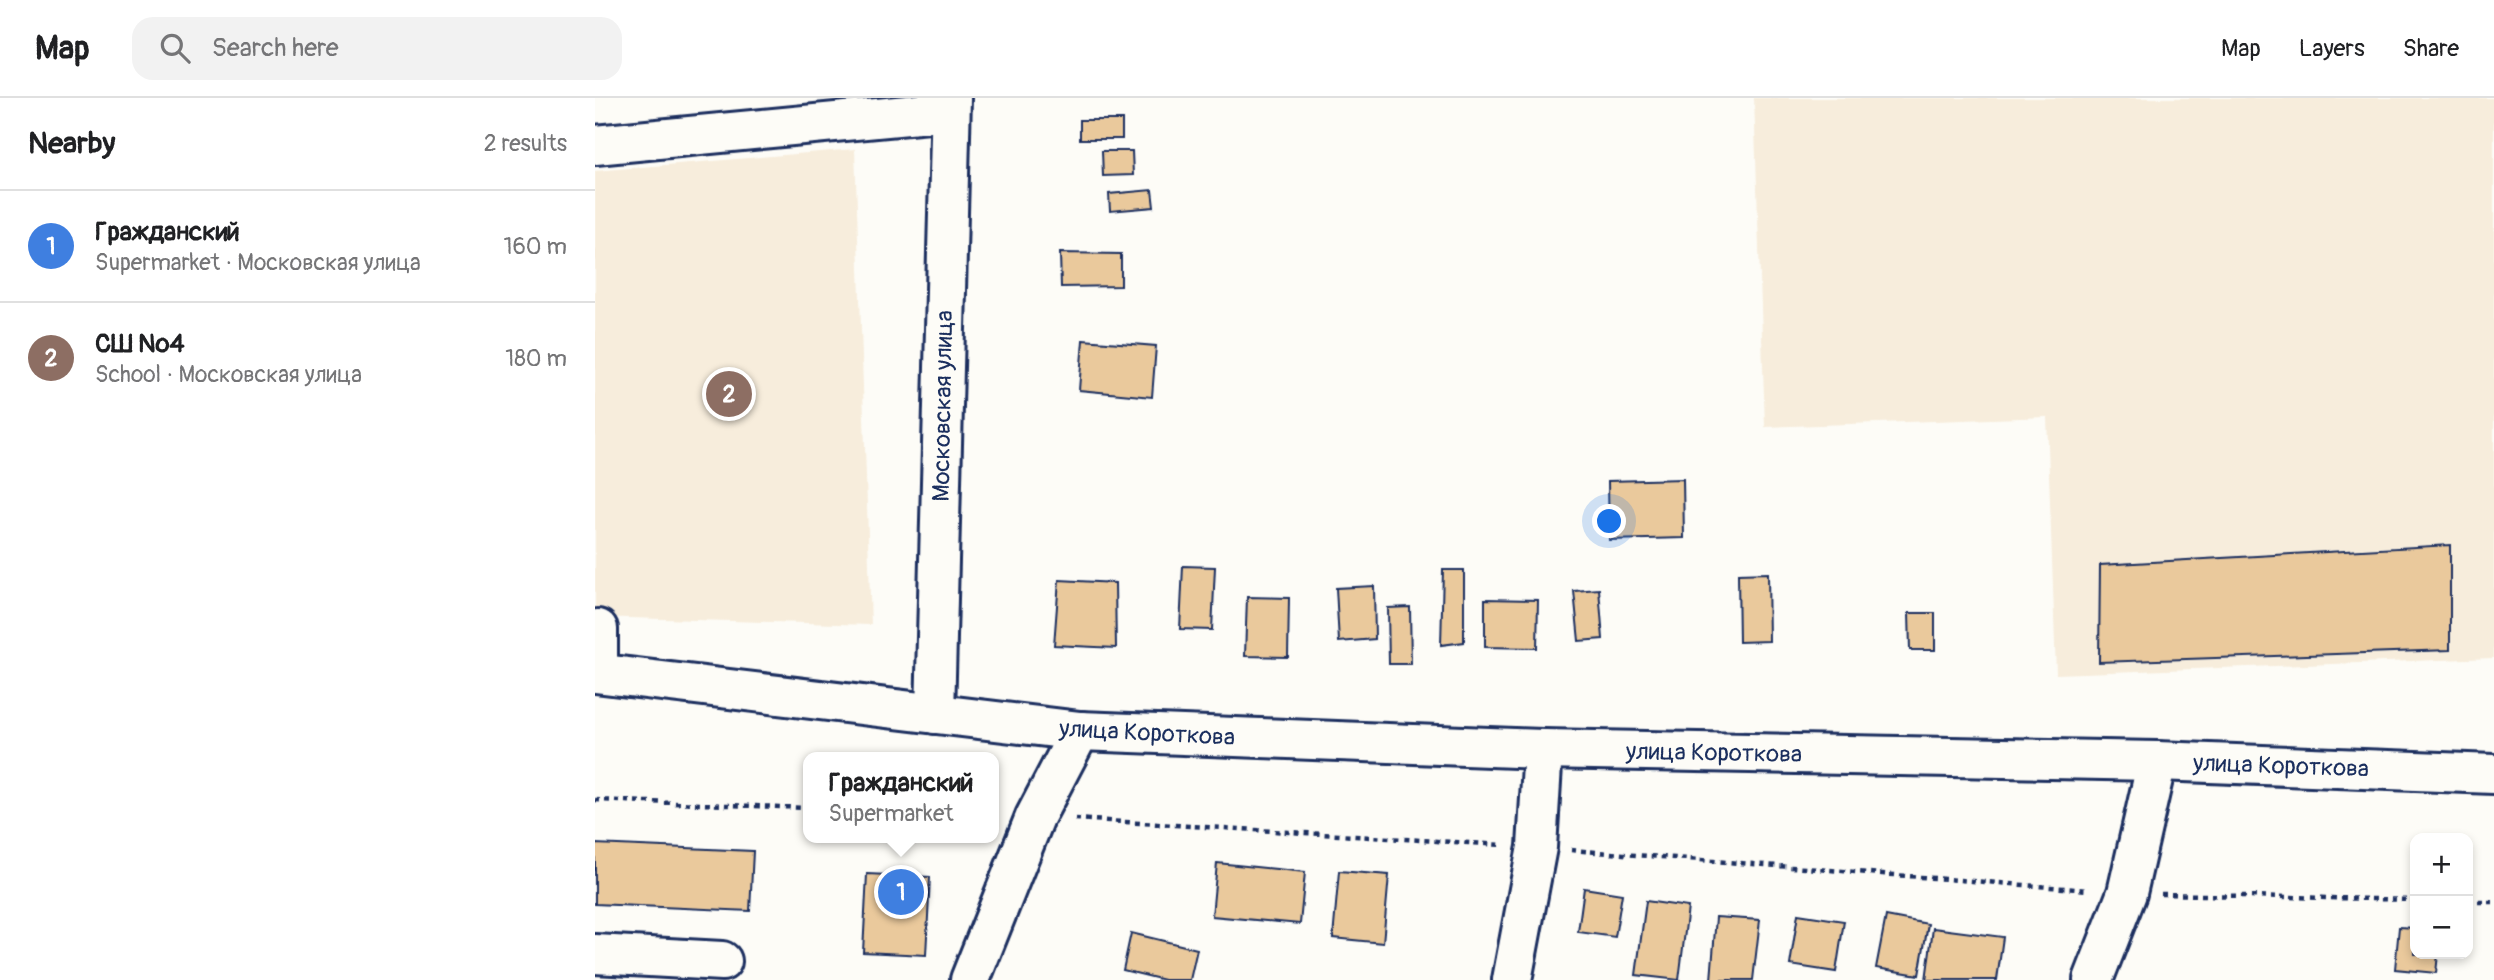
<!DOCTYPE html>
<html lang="en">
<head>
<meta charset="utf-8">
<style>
  :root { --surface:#fff; --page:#f2f2f2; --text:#202124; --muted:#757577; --line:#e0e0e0; --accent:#2563eb }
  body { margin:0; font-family:Pangolin,sans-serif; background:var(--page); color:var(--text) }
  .controls { position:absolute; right:21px; bottom:21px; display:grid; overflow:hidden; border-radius:14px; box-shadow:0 4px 10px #0003 }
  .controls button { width:63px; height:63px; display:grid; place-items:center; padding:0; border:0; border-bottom:2px solid var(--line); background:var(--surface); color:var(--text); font:35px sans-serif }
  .you { position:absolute; left:1015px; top:424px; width:24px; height:24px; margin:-18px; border:5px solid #fff; border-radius:50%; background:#1a73e8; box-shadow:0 0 0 10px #1a73e833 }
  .badge { display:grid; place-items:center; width:46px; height:46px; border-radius:50%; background:var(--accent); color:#fff; font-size:23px; font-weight:700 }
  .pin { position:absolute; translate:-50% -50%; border:4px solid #fff; box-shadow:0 2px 7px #0006 }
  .popup { position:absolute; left:208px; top:654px; width:196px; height:91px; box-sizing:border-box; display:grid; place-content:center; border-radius:14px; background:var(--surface); filter:drop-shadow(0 2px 5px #0005); font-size:23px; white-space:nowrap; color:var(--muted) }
  .popup b { font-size:26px; color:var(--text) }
  .popup::after { content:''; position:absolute; left:50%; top:100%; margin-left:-14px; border:14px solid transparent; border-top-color:var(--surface) }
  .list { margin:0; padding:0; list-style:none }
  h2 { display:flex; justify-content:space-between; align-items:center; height:91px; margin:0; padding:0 28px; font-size:30px }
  h2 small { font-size:23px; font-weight:400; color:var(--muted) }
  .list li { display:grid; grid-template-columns:46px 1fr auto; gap:21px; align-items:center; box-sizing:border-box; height:112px; padding:0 28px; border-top:2px solid var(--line) }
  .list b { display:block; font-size:26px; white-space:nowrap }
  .list p { margin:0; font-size:23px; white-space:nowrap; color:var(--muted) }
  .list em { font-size:23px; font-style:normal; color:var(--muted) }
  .icon { flex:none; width:38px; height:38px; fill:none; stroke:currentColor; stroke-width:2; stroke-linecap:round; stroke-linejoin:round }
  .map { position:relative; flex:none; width:1899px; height:882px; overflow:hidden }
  header { display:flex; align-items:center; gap:42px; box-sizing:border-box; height:98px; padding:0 35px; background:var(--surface); border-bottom:2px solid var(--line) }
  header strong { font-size:33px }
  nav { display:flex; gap:38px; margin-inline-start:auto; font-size:24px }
  .search { width:490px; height:63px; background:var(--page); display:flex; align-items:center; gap:18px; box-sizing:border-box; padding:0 24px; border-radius:21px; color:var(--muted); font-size:26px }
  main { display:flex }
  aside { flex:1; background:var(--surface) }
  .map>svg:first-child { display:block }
  .built { fill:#f7eddc }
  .building { fill:#eac99c; stroke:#1b2f5e; stroke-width:2 }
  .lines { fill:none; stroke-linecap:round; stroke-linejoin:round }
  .minor-casing { stroke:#1b2f5e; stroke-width:44 }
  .path { stroke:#1b2f5e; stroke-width:4.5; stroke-dasharray:5 5; stroke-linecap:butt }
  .minor { stroke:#fdfcf7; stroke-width:38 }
  .labels { text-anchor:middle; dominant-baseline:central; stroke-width:5; stroke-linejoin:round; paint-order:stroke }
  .street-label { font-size:24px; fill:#1b2f5e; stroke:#fdfcf7 }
</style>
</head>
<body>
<header>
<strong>Map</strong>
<div class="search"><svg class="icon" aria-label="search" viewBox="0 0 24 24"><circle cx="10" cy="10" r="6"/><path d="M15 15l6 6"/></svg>Search here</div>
<nav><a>Map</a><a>Layers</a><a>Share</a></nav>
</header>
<main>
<aside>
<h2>Nearby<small>2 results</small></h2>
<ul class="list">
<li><span class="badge" style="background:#3f7fe0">1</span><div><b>Гражданский</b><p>Supermarket · Московская улица</p></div><em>160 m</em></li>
<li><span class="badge" style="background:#8d6e63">2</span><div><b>СШ №4</b><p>School · Московская улица</p></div><em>180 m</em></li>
</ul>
</aside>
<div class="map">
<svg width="1899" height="882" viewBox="0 0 1899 882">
  <rect width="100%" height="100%" fill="#fdfcf7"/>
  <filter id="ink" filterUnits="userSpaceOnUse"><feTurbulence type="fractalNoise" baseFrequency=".0143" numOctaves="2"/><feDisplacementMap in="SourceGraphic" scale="14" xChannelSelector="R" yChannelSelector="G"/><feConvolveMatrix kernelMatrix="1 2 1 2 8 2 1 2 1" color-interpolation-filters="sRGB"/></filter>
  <g filter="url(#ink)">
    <g class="built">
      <polygon points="1159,0 1899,0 1899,560 1461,576 1452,319 1170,329"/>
      <polygon points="260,51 276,527 0,519 0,73"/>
    </g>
    <g class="building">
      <rect x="485" y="22" width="42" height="19"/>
      <polygon points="507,53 537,53 538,77 508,78"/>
      <polygon points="557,92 559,109 515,113 514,96"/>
      <polygon points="465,155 526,156 526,188 466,189"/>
      <polygon points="488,242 561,248 557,299 484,292"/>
      <polygon points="1088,381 1089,440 1014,442 1013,383"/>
      <polygon points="1855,447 1855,552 1504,564 1505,467"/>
      <polygon points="588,468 620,469 617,532 585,531"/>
      <polygon points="848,472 869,472 869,544 846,547"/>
      <polygon points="1173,475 1174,543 1144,544 1143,476"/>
      <polygon points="464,482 520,485 521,550 459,547"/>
      <polygon points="779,488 780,541 744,544 741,490"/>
      <polygon points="1004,491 1008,541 984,543 979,493"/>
      <polygon points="652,499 694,500 693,559 650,558"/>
      <polygon points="890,501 943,502 942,550 890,549"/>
      <polygon points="815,509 816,566 794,566 793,510"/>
      <polygon points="1314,515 1340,515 1340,552 1315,552"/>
      <polygon points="0,746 158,753 155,813 0,806"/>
      <polygon points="622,765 710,774 705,826 617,818"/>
      <polygon points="744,773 794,777 788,845 738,840"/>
      <polygon points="272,776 335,779 331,857 268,854"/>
      <polygon points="989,790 1027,796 1020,839 983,834"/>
      <polygon points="1051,803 1093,809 1084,882 1041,877"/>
      <polygon points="1203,816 1249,823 1241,874 1195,867"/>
      <polygon points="1291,818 1333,826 1324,877 1281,870"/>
      <polygon points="1121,819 1165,822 1158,882 1116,882"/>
      <polygon points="1804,829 1820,830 1820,856 1843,856 1841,875 1800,871"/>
      <polygon points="1338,830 1408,839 1402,882 1331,882"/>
      <polygon points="536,835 602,851 595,882 569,882 528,872"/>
    </g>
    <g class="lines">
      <defs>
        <g id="minor">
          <polyline points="0,47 355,13"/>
          <polyline points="3,531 3,575"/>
          <polyline points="0,575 485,633 948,651 1562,663 1899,676"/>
          <polyline points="340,616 356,0"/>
          <polyline points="0,856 127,863"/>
          <polyline points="375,882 440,719 485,633"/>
          <polyline points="917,882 942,749 948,651"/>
          <polyline points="1498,882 1532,795 1562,663"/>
        </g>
      </defs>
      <use href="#minor" class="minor-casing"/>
      <g class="path">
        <polyline points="0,702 213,710"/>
        <polyline points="480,721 908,747"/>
        <polyline points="976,752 1494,792"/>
        <polyline points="1566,796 1820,802"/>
        <polyline points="1873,804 1899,804"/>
      </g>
      <use href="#minor" class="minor"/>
    </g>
  </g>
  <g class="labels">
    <g class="street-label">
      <text transform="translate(348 308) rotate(-89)">Московская улица</text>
      <text transform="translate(552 635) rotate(3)">улица Короткова</text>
      <text transform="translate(1119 655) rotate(1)">улица Короткова</text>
      <text transform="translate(1686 668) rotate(2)">улица Короткова</text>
    </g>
  </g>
</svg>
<div class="controls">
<button>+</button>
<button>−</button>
</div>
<div class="you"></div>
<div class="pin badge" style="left:306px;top:794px;background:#3f7fe0">1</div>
<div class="popup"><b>Гражданский</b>Supermarket</div>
<div class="pin badge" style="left:134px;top:296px;background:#8d6e63">2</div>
</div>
</main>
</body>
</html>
